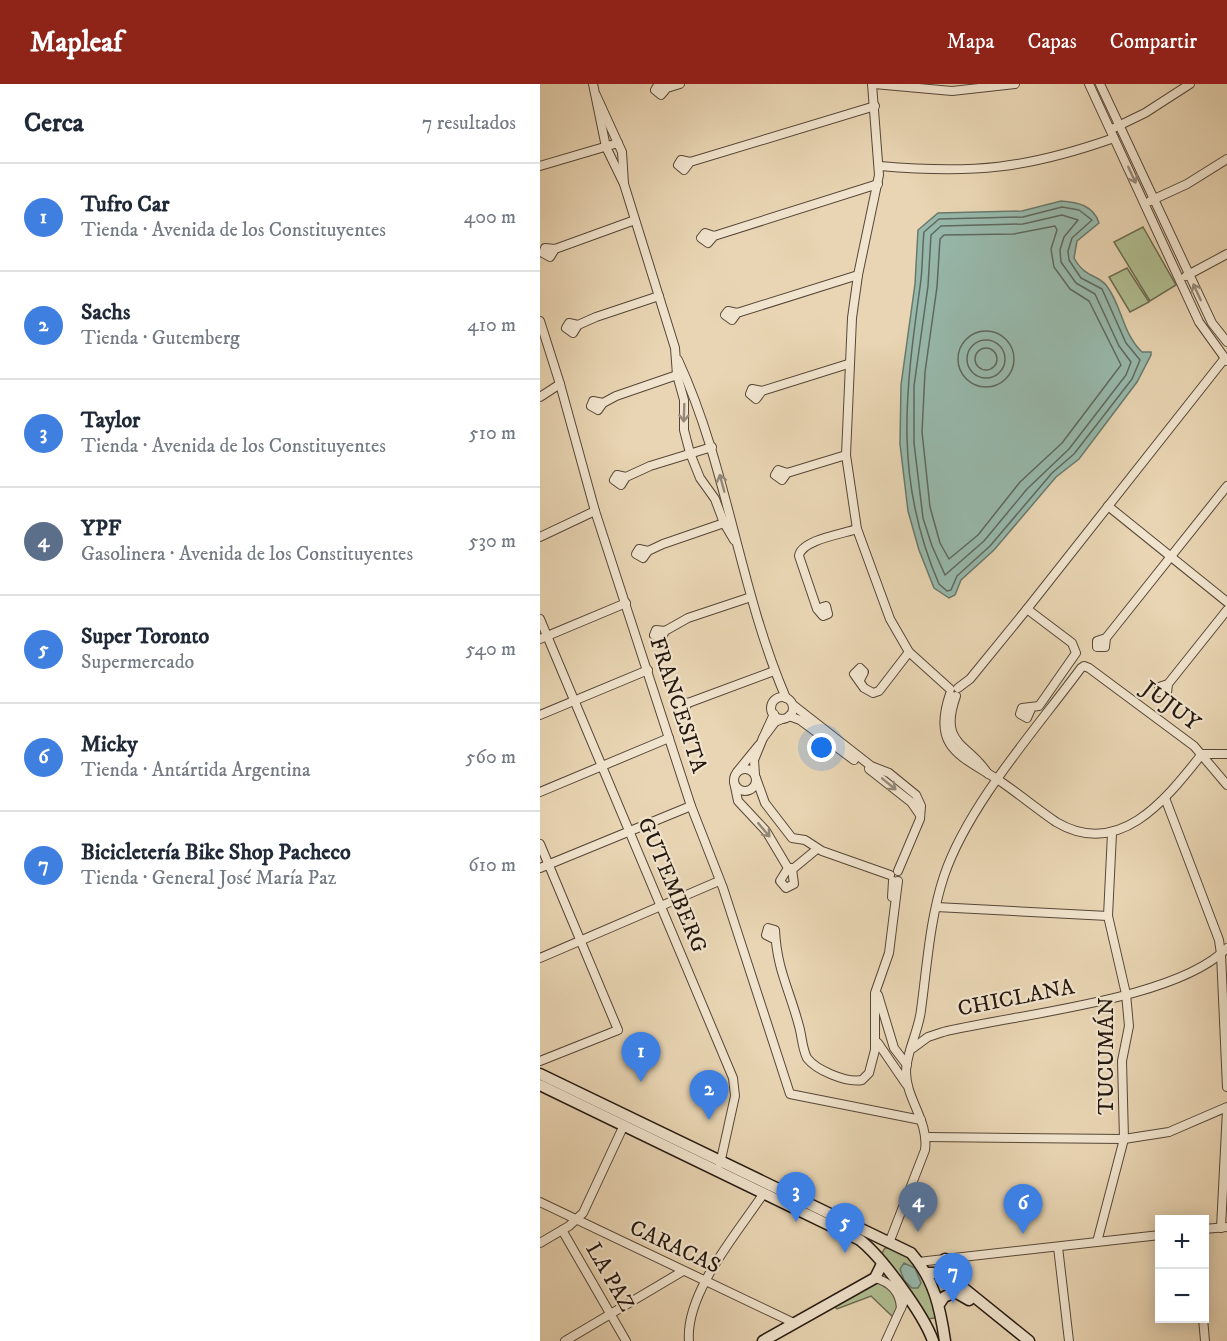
<!DOCTYPE html>
<html lang="es">
<head>
<meta charset="utf-8">
<style>
  :root { --surface:#fff; --page:#f6f6f7; --text:#1f2937; --muted:#747a83; --line:#e0e1e3; --accent:#8f2418 }
  body { margin:0; font-family:"IM FELL DW Pica",serif; background:var(--page); color:var(--text) }
  .controls { position:absolute; right:18px; bottom:18px; display:grid; overflow:hidden; border-radius:0px; box-shadow:0 3px 15px #0003 }
  .controls button { width:54px; height:54px; display:grid; place-items:center; padding:0; border:0; border-bottom:2px solid var(--line); background:var(--surface); color:var(--text); font:30px sans-serif }
  .you { position:absolute; left:282px; top:664px; width:21px; height:21px; margin:-15px; border:4px solid #fff; border-radius:50%; background:#1a73e8; box-shadow:0 0 0 9px #1a73e833 }
  .badge { display:grid; place-items:center; width:39px; height:39px; border-radius:50%; background:var(--accent); color:#fff; font-size:20px; font-weight:700 }
  .pin { position:absolute; translate:-50% -50px; filter:drop-shadow(0 2px 3px #0008) }
  .pin::after { content:''; position:absolute; top:32px; width:21px; height:18px; background:inherit; clip-path:polygon(0 0,100% 0,50% 100%) }
  .list { margin:0; padding:0; list-style:none }
  h2 { display:flex; justify-content:space-between; align-items:center; height:78px; margin:0; padding:0 24px; font-size:26px }
  h2 small { font-size:20px; font-weight:400; color:var(--muted) }
  .list li { display:grid; grid-template-columns:39px 1fr auto; gap:18px; align-items:center; box-sizing:border-box; height:108px; padding:0 24px; border-top:2px solid var(--line) }
  .list b { display:block; font-size:22px; white-space:nowrap }
  .list p { margin:0; font-size:20px; white-space:nowrap; color:var(--muted) }
  .list em { font-size:20px; font-style:normal; color:var(--muted) }
  .map { position:relative; flex:none; width:687px; height:1257px; overflow:hidden }
  header { display:flex; align-items:center; gap:36px; box-sizing:border-box; height:84px; padding:0 30px; background:var(--accent); color:#fff }
  header strong { font-size:28px }
  nav { display:flex; gap:33px; margin-inline-start:auto; font-size:21px }
  main { display:flex }
  aside { flex:1; background:var(--surface) }
  .map>svg:first-child { display:block }
  .green { fill:#b0be91; stroke:#6a6b50; stroke-width:1.5 }
  .water { fill:#97b9ac; stroke:#69796d; stroke-width:1.5 }
  .lines { fill:none; stroke-linecap:round; stroke-linejoin:round }
  .shore { stroke:#5e685e; stroke-width:1.5 }
  .street-casing { stroke:#564738; stroke-width:10 }
  .secondary-casing { stroke:#25180f; stroke-width:13 }
  .street { stroke:#f1e4ce; stroke-width:8 }
  .secondary { stroke:#f1e4ce; stroke-width:10 }
  .oneway { stroke:#958878 }
  .labels { text-anchor:middle; dominant-baseline:central; stroke-width:4.5; stroke-linejoin:round; paint-order:stroke }
  .street-label { font-size:22px; fill:#25180f; stroke:#f1e4ce }
</style>
</head>
<body>
<header>
<strong>Mapleaf</strong>
<nav><a>Mapa</a><a>Capas</a><a>Compartir</a></nav>
</header>
<main>
<aside>
<h2>Cerca<small>7 resultados</small></h2>
<ul class="list">
<li><span class="badge" style="background:#3f7fe0">1</span><div><b>Tufro Car</b><p>Tienda · Avenida de los Constituyentes</p></div><em>400 m</em></li>
<li><span class="badge" style="background:#3f7fe0">2</span><div><b>Sachs</b><p>Tienda · Gutemberg</p></div><em>410 m</em></li>
<li><span class="badge" style="background:#3f7fe0">3</span><div><b>Taylor</b><p>Tienda · Avenida de los Constituyentes</p></div><em>510 m</em></li>
<li><span class="badge" style="background:#5c6f8a">4</span><div><b>YPF</b><p>Gasolinera · Avenida de los Constituyentes</p></div><em>530 m</em></li>
<li><span class="badge" style="background:#3f7fe0">5</span><div><b>Super Toronto</b><p>Supermercado</p></div><em>540 m</em></li>
<li><span class="badge" style="background:#3f7fe0">6</span><div><b>Micky</b><p>Tienda · Antártida Argentina</p></div><em>560 m</em></li>
<li><span class="badge" style="background:#3f7fe0">7</span><div><b>Bicicletería Bike Shop Pacheco</b><p>Tienda · General José María Paz</p></div><em>610 m</em></li>
</ul>
</aside>
<div class="map">
<svg width="687" height="1257" viewBox="0 0 687 1257">
  <rect width="100%" height="100%" fill="#e9d5b3"/>
  <filter id="stains"><feTurbulence type="fractalNoise" baseFrequency=".00333" numOctaves="4"/><feColorMatrix values="0 0 0 0 .2 0 0 0 0 .09 0 0 0 0 .02 0 0 0 .5 -.17"/></filter>
  <radialGradient id="worn" r=".72"><stop offset=".6" stop-color="#630" stop-opacity="0"/><stop offset="1" stop-color="#630" stop-opacity=".3"/></radialGradient>
  <g class="green">
    <polygon points="603,143 636,201 610,217 574,158"/>
    <polygon points="587,184 609,218 590,228 569,193"/>
    <path d="M345,1164C378,1163 390,1207 396,1232L394,1234L388,1235L341,1171Z"/>
    <polygon points="337,1197 349,1201 359,1220 353,1233 331,1212 297,1225 294,1222"/>
  </g>
  <g class="water">
    <path d="M521,117C538,118 554,122 559,139L537,157L534,174C545,194 557,190 566,201C582,221 582,249 602,268H611V271L597,298L539,375L516,393L454,466L421,496L415,511L409,514L394,504L379,466L368,427L360,360L361,301L375,200L378,146L398,129L482,127Z"/>
    <polygon points="364,1179 375,1184 381,1199 378,1204 372,1204 364,1196 360,1185"/>
  </g>
  <g class="lines">
    <g class="shore">
      <path d="M522,123L539,126L552,136L532,154L528,167L529,176L541,194L562,205L586,259L600,276L592,295L534,370L512,389L450,462L417,492L411,506L407,507L399,500C354,396 365,311 380,203C383,185 382,166 384,148L399,135L483,133Z"/>
      <polygon points="522,131 538,136 524,153 520,166 521,178 536,199 555,210 579,262 591,278 586,291 529,365 487,405 444,457 405,491 392,462 383,434 374,359 374,302 388,202 391,151 401,142 483,140"/>
      <polygon points="515,142 517,146 511,165 514,183 530,205 549,217 581,281 522,359 480,398 438,451 409,475 400,459 390,423 382,348 385,288 397,203 400,155 404,151 474,150"/>
      <circle cx="446" cy="275" r="28"/>
      <circle cx="446" cy="275" r="19"/>
      <circle cx="446" cy="275" r="11"/>
    </g>
    <defs>
      <g id="street">
        <polyline points="53,0 66,63 84,100"/>
        <polyline points="332,0 339,91 318,191 312,234 306,371 317,445 350,535 369,568 410,605"/>
        <polyline points="334,0 412,7 475,0"/>
        <polyline points="549,0 659,238 687,277"/>
        <polyline points="560,0 672,239 687,258"/>
        <polyline points="127,4 121,11 115,6 118,1 127,4 140,0"/>
        <polyline points="56,11 82,68 84,100 135,264 137,291 144,316 144,346 150,369 160,394 175,415 184,439 194,456"/>
        <polyline points="574,44 605,29 650,0"/>
        <polyline points="150,78 144,86 138,81 141,76 150,78 335,22"/>
        <polyline points="0,82 78,59"/>
        <path d="M340,82C433,90 486,85 574,54"/>
        <polyline points="610,117 647,100 687,75"/>
        <polyline points="174,152 168,159 161,154 165,149 174,152 338,100"/>
        <polyline points="15,165 10,173 3,169 5,164 15,165 95,136"/>
        <polyline points="646,192 687,170"/>
        <polyline points="197,229 192,236 185,231 188,227 197,229 318,191"/>
        <polyline points="0,237 20,300 55,427 151,722 183,804 250,1010 381,1036"/>
        <polyline points="38,241 29,239 26,244 33,249 38,241 56,233 119,212"/>
        <path d="M138,276C188,384 199,505 246,614"/>
        <polyline points="222,307 216,315 210,310 212,305 222,307 308,280"/>
        <polyline points="0,313 20,300"/>
        <polyline points="63,319 53,317 51,322 58,326 63,319 76,312 140,290"/>
        <polyline points="247,389 242,396 235,391 238,386 247,389 306,371"/>
        <polyline points="86,393 77,391 74,396 81,401 86,393 110,382 172,363"/>
        <polyline points="568,422 687,518"/>
        <polyline points="0,453 55,427"/>
        <polyline points="108,467 99,465 96,470 103,474 108,467 123,460 187,438"/>
        <path d="M277,525L286,522L288,530L283,532L277,525L259,472C261,456 302,450 317,445"/>
        <polyline points="487,525 532,559 536,569 499,622 482,624 480,630 487,634 491,625"/>
        <polyline points="0,535 193,994 195,1012 180,1080"/>
        <polyline points="125,547 116,546 114,551 121,555 125,547 148,534 211,513"/>
        <polyline points="566,554 565,563 557,563 557,557 566,554 687,402"/>
        <polyline points="0,555 86,519"/>
        <polyline points="320,596 324,588 320,584 314,590 324,604 333,609 339,607 369,568"/>
        <polyline points="628,600 627,609 619,608 619,603 628,600 687,526"/>
        <polyline points="418,604 430,595 487,525 685,274"/>
        <path d="M410,610C391,665 422,672 460,697C479,710 497,725 516,738C580,776 627,714 662,670H687"/>
        <path d="M416,612C398,662 429,659 448,690"/>
        <circle cx="242" cy="624" r="11"/>
        <polyline points="148,619 143,626 136,622 138,617 148,619 234,587"/>
        <polyline points="253,621 331,682 349,689 376,711 381,722 380,735 358,787"/>
        <polyline points="234,630 223,654 235,638 242,635"/>
        <polyline points="0,631 108,586"/>
        <polyline points="249,632 260,636 314,676"/>
        <circle cx="205" cy="696" r="11"/>
        <polyline points="329,685 371,718 380,731"/>
        <polyline points="197,688 219,661"/>
        <polyline points="215,691 214,676 223,654"/>
        <polyline points="216,694 225,719 252,754 265,756 282,767 350,791"/>
        <polyline points="194,698 198,717 226,747 248,784 254,784 277,765"/>
        <polyline points="0,708 129,654"/>
        <polyline points="625,714 679,856 681,870 687,1003"/>
        <polyline points="0,760 78,946 0,977"/>
        <polyline points="0,784 151,722"/>
        <polyline points="248,784 240,797 246,804 254,800 252,785"/>
        <polyline points="352,813 353,797"/>
        <polyline points="396,823 568,832"/>
        <path d="M234,855L226,851L228,844L235,846C237,886 249,904 259,942C262,952 262,964 267,974C276,986 306,999 322,996L329,989L335,966V909L349,869L358,797"/>
        <polyline points="0,874 179,797"/>
        <polyline points="338,911 354,964 367,981"/>
        <polyline points="338,959 366,1000"/>
        <path d="M373,964L388,953L403,948C476,930 637,916 687,864"/>
        <polyline points="386,1053 584,1055 629,1048 687,1023"/>
        <polyline points="0,1118 254,1239"/>
        <polyline points="681,1144 687,1026"/>
        <polyline points="664,1145 687,1143"/>
        <polyline points="22,1146 86,1257"/>
        <polyline points="557,1158 584,1055 582,977 589,942 586,910 568,832 572,749"/>
        <polyline points="0,1159 29,1142 43,1129 84,1041"/>
        <path d="M349,1159L385,1066C389,1037 366,1015 366,988C366,969 379,946 381,926C387,882 390,834 404,792C428,721 496,645 541,584L544,582L549,584L654,662L687,701"/>
        <polyline points="518,1163 529,1257"/>
        <polyline points="378,1178 620,1151"/>
        <path d="M335,1194C350,1198 360,1208 361,1224"/>
        <polyline points="663,1234 665,1257"/>
        <polyline points="25,1257 143,1187"/>
        <path d="M149,1257C145,1209 198,1148 224,1109"/>
        <polyline points="346,1257 366,1213"/>
      </g>
      <g id="secondary">
        <path d="M0,990L371,1169C394,1195 400,1223 405,1257"/>
        <path d="M0,1001L320,1156C342,1173 384,1231 393,1257"/>
        <polyline points="405,1175 404,1186 411,1194"/>
        <polyline points="386,1189 397,1189 411,1194 489,1257"/>
        <polyline points="400,1219 404,1213 415,1208 429,1216"/>
        <polyline points="223,1257 335,1194 342,1180"/>
      </g>
    </defs>
    <use href="#street" class="street-casing"/>
    <use href="#secondary" class="secondary-casing"/>
    <use href="#street" class="street"/>
    <use href="#secondary" class="secondary"/>
  </g>
  <defs><path id="oneway-shaft" d="M-6 0H5M1.5-3L5.5 0L1.5 3" fill="none" stroke-width="1.6" stroke-linecap="round" stroke-linejoin="round" transform="scale(1.5)"/></defs>
  <g class="oneway">
    <use href="#oneway-shaft" transform="translate(592 91) rotate(65)"/>
    <use href="#oneway-shaft" transform="translate(657 208) rotate(-115)"/>
    <use href="#oneway-shaft" transform="translate(144 329) rotate(92)"/>
    <use href="#oneway-shaft" transform="translate(182 399) rotate(-105)"/>
    <use href="#oneway-shaft" transform="translate(349 700) rotate(39)"/>
    <use href="#oneway-shaft" transform="translate(224 746) rotate(50)"/>
  </g>
  <g class="labels">
    <g class="street-label">
      <text transform="translate(138 621) rotate(72)">FRANCESITA</text>
      <text transform="translate(631 622) rotate(37)">JUJUY</text>
      <text transform="translate(132 801) rotate(67)">GUTEMBERG</text>
      <text transform="translate(476 914) rotate(-11)">CHICLANA</text>
      <text transform="translate(566 972) rotate(-90)">TUCUMÁN</text>
      <text transform="translate(135 1163) rotate(25)">CARACAS</text>
      <text transform="translate(70 1193) rotate(60)">LA PAZ</text>
    </g>
  </g>
  <rect width="100%" height="100%" filter="url(#stains)"/>
  <rect width="100%" height="100%" fill="url(#worn)"/>
</svg>
<div class="controls">
<button>+</button>
<button>−</button>
</div>
<div class="you"></div>
<div class="pin badge" style="left:101px;top:998px;background:#3f7fe0">1</div>
<div class="pin badge" style="left:169px;top:1036px;background:#3f7fe0">2</div>
<div class="pin badge" style="left:256px;top:1138px;background:#3f7fe0">3</div>
<div class="pin badge" style="left:378px;top:1148px;background:#5c6f8a">4</div>
<div class="pin badge" style="left:305px;top:1169px;background:#3f7fe0">5</div>
<div class="pin badge" style="left:483px;top:1150px;background:#3f7fe0">6</div>
<div class="pin badge" style="left:413px;top:1219px;background:#3f7fe0">7</div>
</div>
</main>
</body>
</html>
